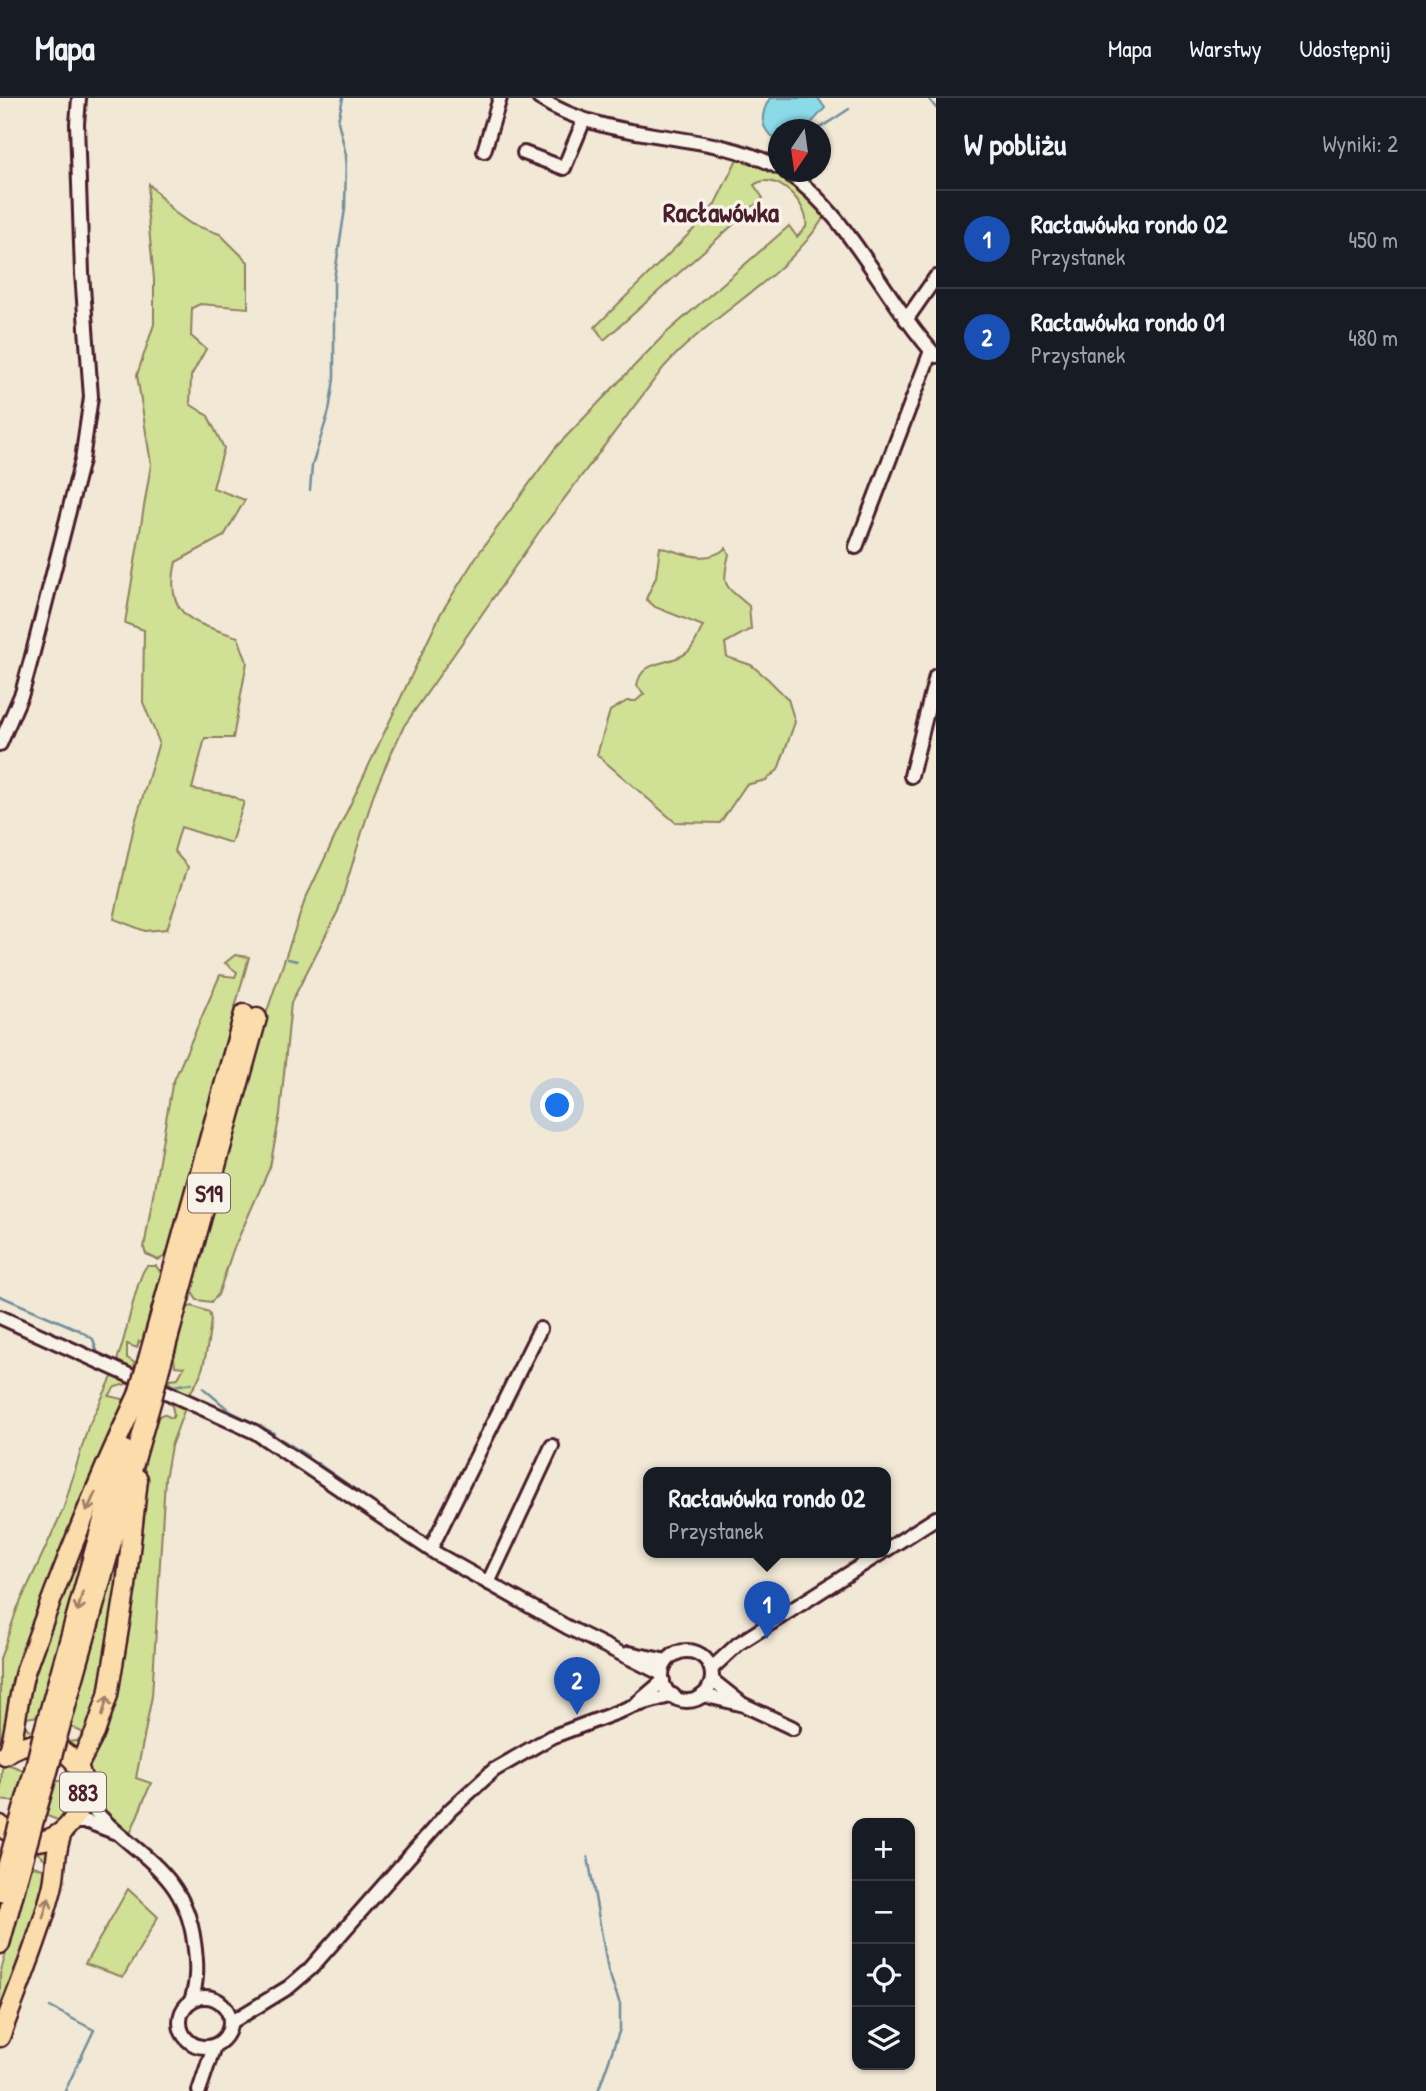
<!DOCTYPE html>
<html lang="pl">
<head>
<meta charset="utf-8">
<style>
  :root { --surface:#171b24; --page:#20242c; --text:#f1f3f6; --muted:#9ea1a6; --line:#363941; --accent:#d1495b }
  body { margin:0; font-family:"Patrick Hand",sans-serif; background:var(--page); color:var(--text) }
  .controls { position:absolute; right:21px; bottom:21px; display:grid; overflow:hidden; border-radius:14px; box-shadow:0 2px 5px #0004 }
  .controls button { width:63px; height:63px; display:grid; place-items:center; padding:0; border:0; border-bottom:2px solid var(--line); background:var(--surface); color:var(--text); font:35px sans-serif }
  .compass { position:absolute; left:768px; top:21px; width:63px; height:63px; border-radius:50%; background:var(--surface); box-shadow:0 2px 5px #0004; rotate:193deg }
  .you { position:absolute; left:558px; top:1008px; width:24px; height:24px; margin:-18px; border:5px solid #fff; border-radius:50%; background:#1a73e8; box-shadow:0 0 0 10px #1a73e833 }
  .badge { display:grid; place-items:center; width:46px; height:46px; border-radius:50%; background:var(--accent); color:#fff; font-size:23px; font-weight:700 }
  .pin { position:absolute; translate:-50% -58px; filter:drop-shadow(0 2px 4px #0008) }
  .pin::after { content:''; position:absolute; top:37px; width:24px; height:21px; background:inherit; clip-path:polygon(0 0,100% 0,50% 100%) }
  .popup { position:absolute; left:643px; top:1369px; width:248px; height:91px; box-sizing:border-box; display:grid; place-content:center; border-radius:14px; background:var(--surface); filter:drop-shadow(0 2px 5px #0005); font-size:23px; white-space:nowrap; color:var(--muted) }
  .popup b { font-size:26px; color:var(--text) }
  .popup::after { content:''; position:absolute; left:50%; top:100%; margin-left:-14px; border:14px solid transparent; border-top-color:var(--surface) }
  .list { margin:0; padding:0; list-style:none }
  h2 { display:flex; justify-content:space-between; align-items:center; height:91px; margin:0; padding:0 28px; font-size:30px }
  h2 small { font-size:23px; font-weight:400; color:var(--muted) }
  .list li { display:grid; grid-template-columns:46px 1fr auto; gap:21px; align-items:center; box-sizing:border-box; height:98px; padding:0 28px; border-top:2px solid var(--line) }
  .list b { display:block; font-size:26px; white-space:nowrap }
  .list p { margin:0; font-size:23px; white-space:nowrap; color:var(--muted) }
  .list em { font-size:23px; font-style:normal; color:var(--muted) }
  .icon { flex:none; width:38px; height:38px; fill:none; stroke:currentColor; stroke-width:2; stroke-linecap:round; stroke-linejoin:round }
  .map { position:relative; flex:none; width:936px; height:1993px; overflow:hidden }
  header { display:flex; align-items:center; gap:42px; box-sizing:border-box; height:98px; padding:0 35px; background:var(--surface); border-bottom:2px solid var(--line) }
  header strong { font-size:33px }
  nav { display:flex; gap:38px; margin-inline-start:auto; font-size:24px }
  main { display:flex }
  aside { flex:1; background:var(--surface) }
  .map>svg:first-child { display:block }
  .green { fill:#d0e094; stroke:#8d8060; stroke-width:2 }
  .water { fill:#8bdae7; stroke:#718f9c; stroke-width:2 }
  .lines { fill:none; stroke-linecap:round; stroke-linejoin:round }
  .stream { stroke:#718f9c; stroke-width:2.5 }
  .minor-casing { stroke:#4a1f2b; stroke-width:18 }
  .highway-casing { stroke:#4a1f2b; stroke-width:23 }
  .minor { stroke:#f7f3e8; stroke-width:12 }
  .highway { stroke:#faddab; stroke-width:18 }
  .highway-bridge-casing { stroke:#4a1f2b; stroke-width:23; stroke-linecap:butt }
  .highway-bridge { stroke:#faddab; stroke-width:18 }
  .oneway { stroke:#a27e6b }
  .labels { text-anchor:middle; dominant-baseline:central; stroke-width:7; stroke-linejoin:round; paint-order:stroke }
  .shield { fill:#f7f3e8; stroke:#7e5f64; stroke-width:2 }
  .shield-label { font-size:23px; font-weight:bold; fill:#4a1f2b }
  .quarter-label { font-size:28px; font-weight:bold; fill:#4a1f2b; stroke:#f7f3e8 }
</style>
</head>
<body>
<header>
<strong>Mapa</strong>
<nav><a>Mapa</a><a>Warstwy</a><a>Udostępnij</a></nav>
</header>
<main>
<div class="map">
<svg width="936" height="1993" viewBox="0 0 936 1993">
  <rect width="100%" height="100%" fill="#f1e8d6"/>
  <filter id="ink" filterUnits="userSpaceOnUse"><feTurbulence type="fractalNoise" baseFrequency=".0143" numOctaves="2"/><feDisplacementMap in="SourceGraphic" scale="14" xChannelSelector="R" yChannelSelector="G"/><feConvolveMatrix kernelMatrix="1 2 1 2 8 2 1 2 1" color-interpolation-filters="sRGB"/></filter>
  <g filter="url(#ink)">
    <g class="green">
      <path d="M738,59C769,70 810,87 824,119C785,182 713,214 664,269L539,434L404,628L389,660L374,695L338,813L291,905L280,1016L270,1069L233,1152L218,1197L211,1204L197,1202L191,1193L266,916L305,802L441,515L476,459L556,349L664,237L789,128L797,139L806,129C810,107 776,71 754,87L763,100L604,242L595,229L700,125L715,106Z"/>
      <path d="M149,86L174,114L191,126L220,136L248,164V210L200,206L192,210L191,238L206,251L191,278L190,306L208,318L224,350L213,390L245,402L224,438L176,464C163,519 194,525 238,539L247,564L233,640H205L192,691L230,697L244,704L231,745L181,729L174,753L188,769L167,831L145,833L114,821L134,728L159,644L143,604L144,532L125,525L151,366L137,277L154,226V181L147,110Z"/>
      <path d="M660,449C683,455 706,467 726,450L729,456C721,490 724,486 749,508L751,531L725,545L727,559L751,567L768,581L788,601L795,624L778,672L766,682L746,687L720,725L675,724L597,657L610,613L627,603H636L644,596L637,588C641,559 671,569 689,553C695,547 699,535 703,528L655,509L646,501L656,479Z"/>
      <polygon points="235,857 249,859 166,1158 158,1162 146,1156 144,1150 172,987 220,877 235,879 237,874 225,865"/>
      <path d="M147,1168H156L161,1175L142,1244L139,1243L137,1250L127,1246V1260L135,1265L133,1275L117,1266L118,1259C126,1241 137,1176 147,1168Z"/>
      <path d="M192,1208L209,1214L211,1222C208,1244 205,1282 187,1297L168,1290L170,1281L178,1280L184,1269L175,1268L174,1260L187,1210Z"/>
      <polygon points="113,1277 130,1285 115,1289 109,1298 123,1301 124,1309 0,1649 0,1561 17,1511 63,1412 88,1329"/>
      <path d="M165,1300L185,1310L171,1348L165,1381L152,1598L136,1680L151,1685L130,1736C104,1716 91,1709 86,1675L146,1359L158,1319L163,1316L172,1320L174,1317L172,1308Z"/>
      <polygon points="105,1383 40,1618 24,1620 27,1630 35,1635 34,1640 19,1642 25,1590"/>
      <polygon points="129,1412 100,1607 77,1657 64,1648 66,1644 77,1643 84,1635 71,1629 70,1625"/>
      <polygon points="30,1654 15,1659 10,1667 23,1672 24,1676 16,1704 0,1702 2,1670 16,1658"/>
      <path d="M61,1662C83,1680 72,1702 64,1724L40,1735L55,1727L58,1722L47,1718L45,1713L54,1683H68V1674Z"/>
      <polygon points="51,1746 50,1776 0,1925 0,1876 29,1774 33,1768 46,1772 45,1761 35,1753 36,1748"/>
      <polygon points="128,1791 158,1819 123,1879 85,1866"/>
    </g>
    <path class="water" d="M770,0H818L825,10L806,31L778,32L777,41C759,32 760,16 770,0Z"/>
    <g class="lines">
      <g class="stream">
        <polyline points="928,0 936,10"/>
        <polyline points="817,32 849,11"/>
        <polyline points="310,392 312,368 329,313 334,281 334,181 345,111 346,57 338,23 343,0"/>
        <polyline points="288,861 297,863"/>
        <polyline points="0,1198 79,1232 93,1241 98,1256 107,1260"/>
        <polyline points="118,1265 136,1273"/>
        <polyline points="165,1284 174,1288 192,1285"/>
        <polyline points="203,1290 230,1313 274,1335"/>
        <polyline points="281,1341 308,1358"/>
        <polyline points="317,1365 359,1394"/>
        <polyline points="588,1759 608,1872 620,1906 620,1931 598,1993"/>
        <polyline points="50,1909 94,1932 65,1993"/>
      </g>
      <defs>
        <g id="minor">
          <path d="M539,0C610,47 704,30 778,69"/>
          <polyline points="484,53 500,0"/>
          <polyline points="524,55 564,70 584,22"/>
          <path d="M786,74C847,114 885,202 936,258"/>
          <polyline points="906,222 936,179"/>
          <polyline points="856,449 931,253"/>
          <polyline points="0,646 22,595 31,562 82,362 91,299 82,175 77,26 79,0"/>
          <polyline points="911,678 936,578"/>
          <polyline points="0,1219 255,1334 437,1456 567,1529 662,1576"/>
          <polyline points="431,1450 540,1231"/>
          <polyline points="886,1452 936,1420"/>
          <polyline points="488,1485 552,1348"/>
          <circle cx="687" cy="1578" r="25"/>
          <polyline points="629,1555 667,1563"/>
          <polyline points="711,1571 738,1546 881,1455"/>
          <polyline points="712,1582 741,1605"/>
          <polyline points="703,1597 744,1607 793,1630"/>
          <polyline points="637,1605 663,1583"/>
          <path d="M83,1698C123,1754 184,1765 194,1844C197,1864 198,1883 191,1903"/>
          <polyline points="73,1724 88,1724 114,1734"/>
          <circle cx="205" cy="1924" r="25"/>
          <polyline points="230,1925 289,1889 310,1871 450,1712 494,1672 551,1639 634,1608 673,1597"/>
          <polyline points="199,1993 214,1948"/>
        </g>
        <g id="highway">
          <polyline points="147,1265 244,916"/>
          <polyline points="160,1270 257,920"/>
          <polyline points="43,1636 123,1351"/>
          <polyline points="57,1640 152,1301"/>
          <path d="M8,1654C14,1645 19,1590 26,1571C59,1478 96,1386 138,1297"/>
          <polyline points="77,1670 95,1635 108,1597 126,1488 138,1381"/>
          <polyline points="19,1726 34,1673"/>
          <path d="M0,1727C60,1784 123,1673 51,1648C34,1643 18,1647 4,1657"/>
          <polyline points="32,1729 47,1677"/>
          <polyline points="0,1794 9,1762"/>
          <polyline points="0,1846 22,1765"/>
          <path d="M0,1939C18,1890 39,1841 52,1791C57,1772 54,1751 63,1733"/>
        </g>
      </defs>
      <use href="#minor" class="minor-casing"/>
      <use href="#highway" class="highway-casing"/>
      <use href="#minor" class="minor"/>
      <use href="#highway" class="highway"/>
      <defs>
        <g id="highway-bridge">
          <polyline points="138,1297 147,1265"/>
          <polyline points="152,1301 160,1270"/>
          <polyline points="34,1673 43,1636"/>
          <polyline points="47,1677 57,1640"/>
          <polyline points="9,1762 19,1726"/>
          <polyline points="22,1765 32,1729"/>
        </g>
      </defs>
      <use href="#highway-bridge" class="highway-bridge-casing"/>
      <use href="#highway-bridge" class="highway-bridge"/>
    </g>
    <defs><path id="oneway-shaft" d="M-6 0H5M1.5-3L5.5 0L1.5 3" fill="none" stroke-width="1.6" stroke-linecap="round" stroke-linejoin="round" transform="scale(1.75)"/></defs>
    <g class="oneway">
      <use href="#oneway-shaft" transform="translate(91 1404) rotate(114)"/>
      <use href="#oneway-shaft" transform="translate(80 1504) rotate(105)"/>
      <use href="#oneway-shaft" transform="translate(105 1608) rotate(-74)"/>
      <use href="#oneway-shaft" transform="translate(46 1810) rotate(-72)"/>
    </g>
  </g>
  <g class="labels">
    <g class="shield">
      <rect x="188" y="1075.5" width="42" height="39" rx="5"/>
      <rect x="60" y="1674.5" width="46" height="39" rx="5"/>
    </g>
    <g class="shield-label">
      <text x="209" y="1095">S19</text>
      <text x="83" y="1694">883</text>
    </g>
    <g class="quarter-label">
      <text x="721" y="114">Racławówka</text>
    </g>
  </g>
</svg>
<div class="controls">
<button>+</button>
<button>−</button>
<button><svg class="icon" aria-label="locate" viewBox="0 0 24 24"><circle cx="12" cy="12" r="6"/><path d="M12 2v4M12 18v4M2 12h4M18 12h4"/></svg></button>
<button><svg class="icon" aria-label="layers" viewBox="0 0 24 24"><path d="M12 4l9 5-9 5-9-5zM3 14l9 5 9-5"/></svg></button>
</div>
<svg class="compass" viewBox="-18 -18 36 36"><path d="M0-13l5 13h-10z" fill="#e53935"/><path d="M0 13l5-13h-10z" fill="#9ea1a6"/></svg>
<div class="you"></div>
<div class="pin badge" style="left:767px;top:1541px;background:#1a4fb4">1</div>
<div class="popup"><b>Racławówka rondo 02</b>Przystanek</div>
<div class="pin badge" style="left:577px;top:1617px;background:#1a4fb4">2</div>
</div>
<aside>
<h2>W pobliżu<small>Wyniki: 2</small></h2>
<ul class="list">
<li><span class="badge" style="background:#1a4fb4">1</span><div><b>Racławówka rondo 02</b><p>Przystanek</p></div><em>450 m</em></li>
<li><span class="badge" style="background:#1a4fb4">2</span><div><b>Racławówka rondo 01</b><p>Przystanek</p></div><em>480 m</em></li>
</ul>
</aside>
</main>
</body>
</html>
